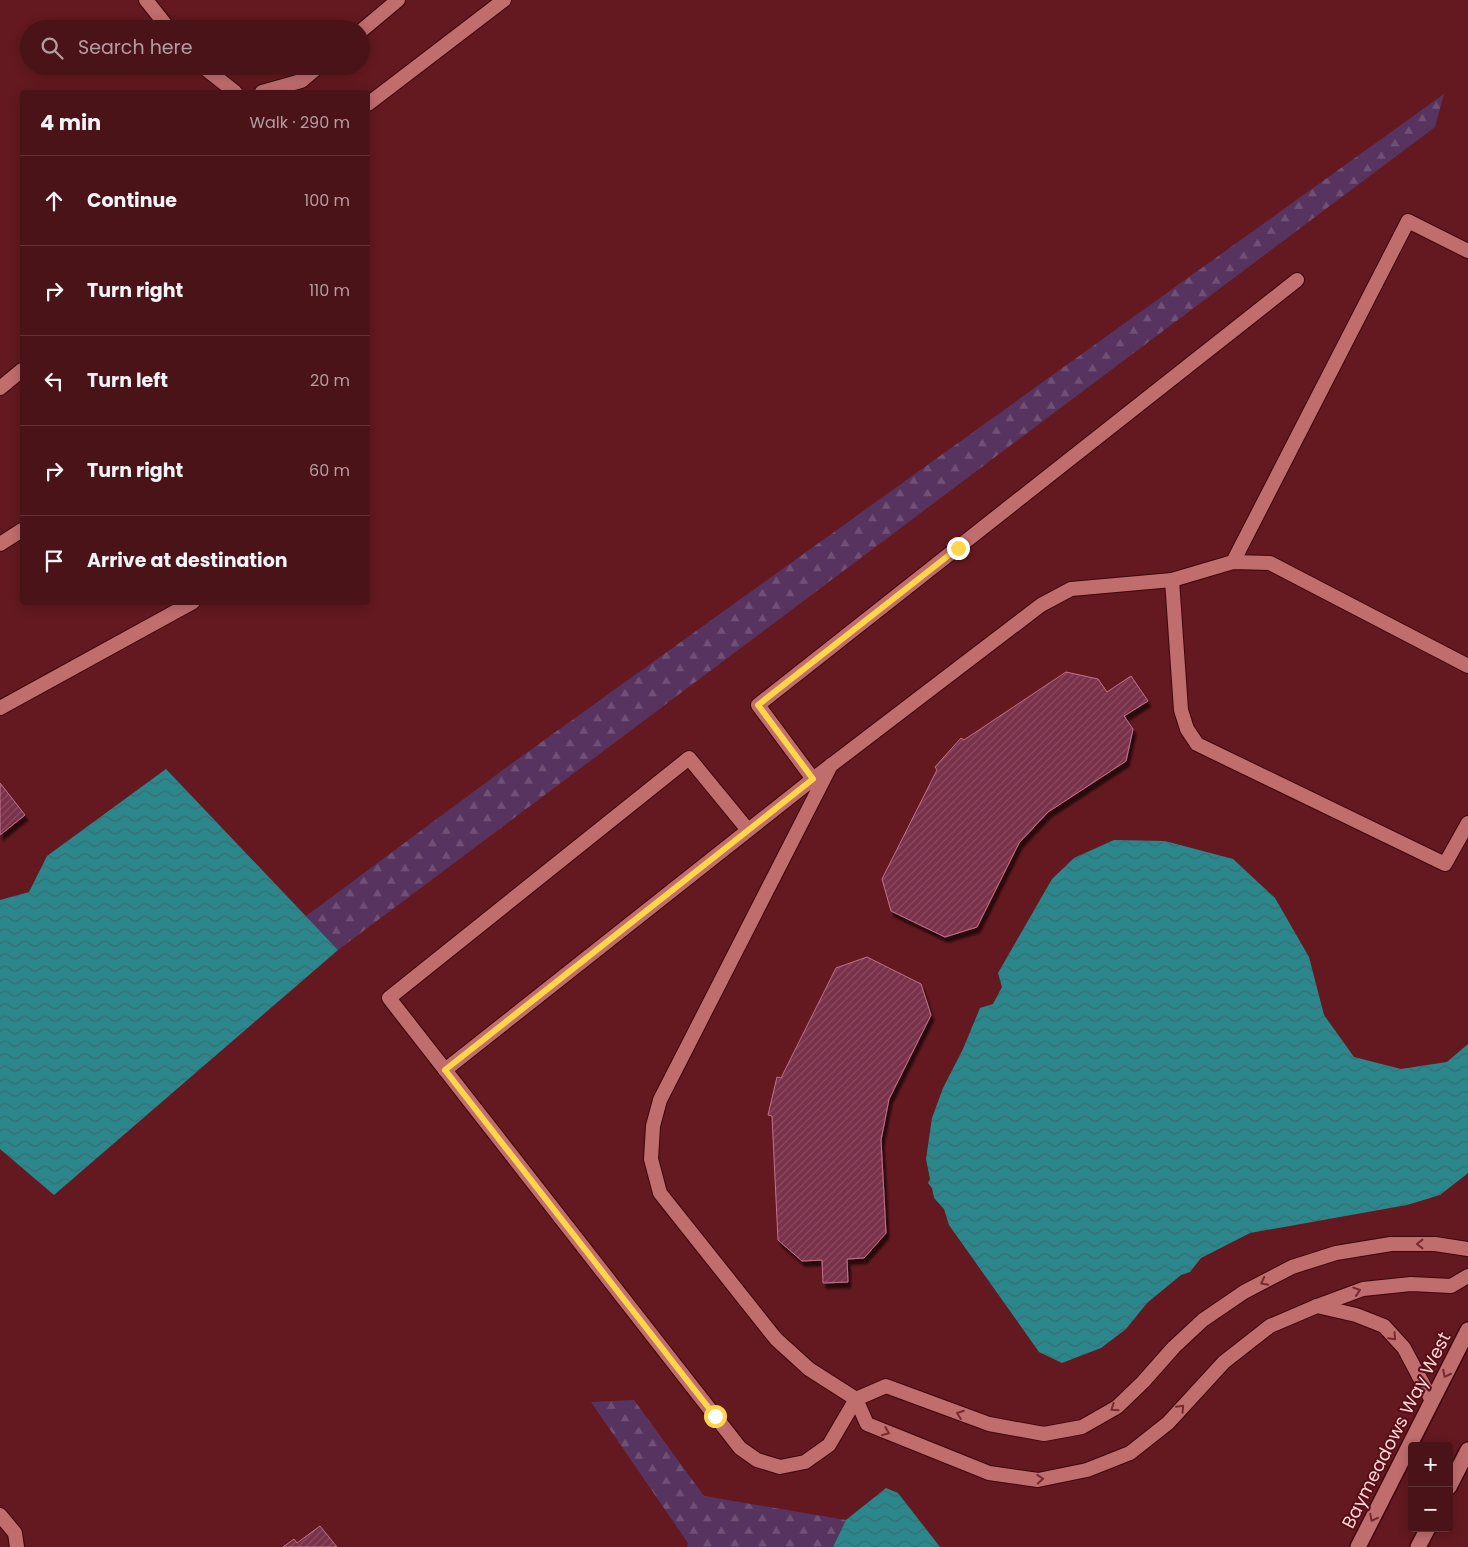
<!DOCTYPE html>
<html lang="en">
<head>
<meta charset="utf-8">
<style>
  :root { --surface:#4a1317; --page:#511c20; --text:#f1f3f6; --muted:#b29ea1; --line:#613236 }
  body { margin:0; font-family:Poppins,sans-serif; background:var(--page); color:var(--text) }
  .controls { position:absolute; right:15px; bottom:15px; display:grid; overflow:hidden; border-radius:5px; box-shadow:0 2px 12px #0003 }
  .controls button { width:45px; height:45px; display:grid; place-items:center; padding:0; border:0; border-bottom:1px solid var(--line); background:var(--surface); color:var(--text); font:25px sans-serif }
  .stop { position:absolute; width:15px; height:15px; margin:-11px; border:4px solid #ffd54a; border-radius:50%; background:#fff }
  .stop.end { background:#ffd54a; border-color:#fff; box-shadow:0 1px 5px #0008 }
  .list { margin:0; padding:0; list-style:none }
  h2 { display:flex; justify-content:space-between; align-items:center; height:65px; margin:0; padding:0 20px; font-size:21px }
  h2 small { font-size:16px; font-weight:400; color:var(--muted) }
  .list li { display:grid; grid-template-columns:32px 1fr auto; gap:15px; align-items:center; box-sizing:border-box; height:90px; padding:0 20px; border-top:1px solid var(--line) }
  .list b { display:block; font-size:19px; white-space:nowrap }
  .list em { font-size:16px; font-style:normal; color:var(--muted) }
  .icon { flex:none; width:28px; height:28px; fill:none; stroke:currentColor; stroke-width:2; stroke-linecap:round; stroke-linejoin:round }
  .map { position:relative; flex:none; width:1468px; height:1547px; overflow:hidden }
  .search { position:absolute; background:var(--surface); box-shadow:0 2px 12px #0003; left:20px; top:20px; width:350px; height:55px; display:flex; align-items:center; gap:12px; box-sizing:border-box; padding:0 18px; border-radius:28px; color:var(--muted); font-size:19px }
  .panel { position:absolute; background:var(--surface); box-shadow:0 2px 12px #0003; left:20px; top:90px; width:350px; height:515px; border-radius:5px }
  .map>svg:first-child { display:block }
  .forest { fill:url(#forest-firs) }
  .water { fill:url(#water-waves) }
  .building { fill:url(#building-hatch); stroke:#c3728b; filter:url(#shadow) }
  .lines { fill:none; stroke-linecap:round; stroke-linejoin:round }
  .service-casing { stroke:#3e060d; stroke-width:16 }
  .tertiary-casing { stroke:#3e060d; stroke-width:18 }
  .service { stroke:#c06d6e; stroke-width:14 }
  .tertiary { stroke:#c06d6e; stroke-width:15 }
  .oneway { stroke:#762930 }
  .route { stroke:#ffd54a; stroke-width:6 }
  .labels { text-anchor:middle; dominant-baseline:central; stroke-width:4; stroke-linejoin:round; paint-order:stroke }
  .street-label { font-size:18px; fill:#fdd7d6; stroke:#570c16 }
</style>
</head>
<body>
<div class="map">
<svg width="1468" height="1547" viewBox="0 0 1468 1547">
  <defs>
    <pattern id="forest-firs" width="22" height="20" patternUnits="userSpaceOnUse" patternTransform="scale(1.25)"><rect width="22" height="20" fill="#573460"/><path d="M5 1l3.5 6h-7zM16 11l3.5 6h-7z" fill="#705176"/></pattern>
    <pattern id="water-waves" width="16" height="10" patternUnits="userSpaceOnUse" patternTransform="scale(1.25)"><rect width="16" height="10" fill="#2c878c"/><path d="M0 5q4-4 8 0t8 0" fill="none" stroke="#376e71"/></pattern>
    <pattern id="building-hatch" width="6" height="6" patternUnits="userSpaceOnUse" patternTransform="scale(1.25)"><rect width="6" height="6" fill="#79304a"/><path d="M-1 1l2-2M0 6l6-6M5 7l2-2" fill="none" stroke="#8d4d63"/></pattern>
    <filter id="shadow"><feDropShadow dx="3" dy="5.5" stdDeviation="1" flood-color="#0009"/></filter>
  </defs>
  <rect width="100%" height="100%" fill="#63191f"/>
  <g class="forest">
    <polygon points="1444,94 1435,127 338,950 306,916 511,764"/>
    <polygon points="634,1400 704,1496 846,1520 833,1547 687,1547 688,1543 591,1402"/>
  </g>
  <g class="water">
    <polygon points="166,769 338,950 54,1195 0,1149 0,900 29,892 47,856"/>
    <polygon points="1114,840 1165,841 1233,859 1275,898 1309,957 1324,1015 1354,1057 1401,1069 1447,1062 1468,1044 1468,1172 1467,1174 1440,1195 1407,1205 1250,1233 1201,1258 1190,1272 1181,1275 1147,1303 1126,1329 1101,1348 1062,1363 1039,1352 949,1225 944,1209 934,1198 932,1188 928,1183 930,1179 926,1159 932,1118 943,1088 963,1049 980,1008 993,1004 1002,987 998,973 1052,879 1074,858"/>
    <polygon points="886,1488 898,1493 940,1547 833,1547 846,1520"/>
  </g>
  <g class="building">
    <polygon points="1066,672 1098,679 1107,692 1131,676 1148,701 1124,716 1133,729 1126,761 1048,812 1019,843 977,927 945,937 891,911 882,879 937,770 935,767 961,738 964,740"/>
    <polygon points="0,783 25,815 0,835"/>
    <polygon points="867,957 921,984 931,1015 889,1099 881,1140 886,1233 864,1258 847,1259 848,1282 823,1283 822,1260 802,1261 778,1240 772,1116 768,1115 777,1077 781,1078 836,968"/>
    <polygon points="320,1526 337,1547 283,1547 294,1539 297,1543"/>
  </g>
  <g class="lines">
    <defs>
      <g id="service">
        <polyline points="146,0 169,29"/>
        <polyline points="361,31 398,0"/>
        <polyline points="202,66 235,92"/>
        <polyline points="262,92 301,81 319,66"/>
        <polyline points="368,104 504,0"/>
        <polyline points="0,388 22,370"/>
        <polyline points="0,544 22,530"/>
        <polyline points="1233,562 1408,221 1468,251"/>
        <polyline points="1172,580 1181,710 1187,729 1197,744 1445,864 1468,823"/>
        <polyline points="0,708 193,602"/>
        <polyline points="831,765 660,1100 653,1126 651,1159 660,1193 776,1339 809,1369 856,1399 867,1424 989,1473 1038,1480 1087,1470 1130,1453 1168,1423 1224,1362 1270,1326 1317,1306 1363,1289 1411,1284 1451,1286 1468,1276"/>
        <polyline points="813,779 758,705 1297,280"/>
        <polyline points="748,830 689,758 389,998 740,1448 757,1460 780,1467 805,1462 829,1445 856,1399 886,1386 989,1424 1044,1434 1082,1427 1117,1407 1143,1382 1174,1347 1203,1320 1244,1292 1292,1267 1336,1253 1391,1244 1435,1244 1468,1249"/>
        <polyline points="445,1070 813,779 1041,605 1071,589 1172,580 1233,562 1270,563 1468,666"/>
        <polyline points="1317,1306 1356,1315 1384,1326 1404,1348 1432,1401"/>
        <polyline points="0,1515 15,1533 17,1547"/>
      </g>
      <g id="tertiary">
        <polyline points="1449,1487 1468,1450"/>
        <polyline points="1358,1547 1468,1330"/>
        <polyline points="1418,1547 1428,1528"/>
      </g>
    </defs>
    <use href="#service" class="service-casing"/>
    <use href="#tertiary" class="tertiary-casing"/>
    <use href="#service" class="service"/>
    <use href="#tertiary" class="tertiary"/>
  </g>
  <defs><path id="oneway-chevron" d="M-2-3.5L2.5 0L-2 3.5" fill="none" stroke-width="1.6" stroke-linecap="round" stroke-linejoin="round" transform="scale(1.25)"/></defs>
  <g class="oneway">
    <use href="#oneway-chevron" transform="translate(1420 1244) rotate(-180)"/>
    <use href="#oneway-chevron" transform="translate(1264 1282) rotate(153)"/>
    <use href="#oneway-chevron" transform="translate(1357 1291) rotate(-18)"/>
    <use href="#oneway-chevron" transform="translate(1393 1337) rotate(47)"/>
    <use href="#oneway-chevron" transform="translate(1446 1374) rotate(117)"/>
    <use href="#oneway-chevron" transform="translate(1114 1408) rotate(146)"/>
    <use href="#oneway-chevron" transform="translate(1181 1408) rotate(-47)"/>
    <use href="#oneway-chevron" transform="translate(960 1414) rotate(-160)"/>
    <use href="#oneway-chevron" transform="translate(886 1432) rotate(22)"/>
    <use href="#oneway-chevron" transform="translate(1040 1479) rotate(-4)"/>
    <use href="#oneway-chevron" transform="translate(1373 1518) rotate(117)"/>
  </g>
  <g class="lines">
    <polyline class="route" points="715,1416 445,1070 813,779 758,705 958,548"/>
  </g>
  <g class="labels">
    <g class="street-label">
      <text transform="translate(1396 1430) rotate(-63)">Baymeadows Way West</text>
    </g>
  </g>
</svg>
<div class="controls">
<button>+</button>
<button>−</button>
</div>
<div class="stop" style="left:715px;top:1416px"></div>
<div class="stop end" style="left:958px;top:548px"></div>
<div class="search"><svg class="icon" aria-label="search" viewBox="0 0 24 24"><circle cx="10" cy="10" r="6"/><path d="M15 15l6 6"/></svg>Search here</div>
<section class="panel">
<h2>4 min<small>Walk · 290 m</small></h2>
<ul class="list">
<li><svg class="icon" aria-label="ahead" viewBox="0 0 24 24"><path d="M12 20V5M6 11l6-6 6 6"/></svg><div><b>Continue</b></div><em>100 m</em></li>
<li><svg class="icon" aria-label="right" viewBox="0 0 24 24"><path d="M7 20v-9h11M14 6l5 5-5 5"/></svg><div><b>Turn right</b></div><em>110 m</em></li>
<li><svg class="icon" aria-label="left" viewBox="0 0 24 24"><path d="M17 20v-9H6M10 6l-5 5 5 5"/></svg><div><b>Turn left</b></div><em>20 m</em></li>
<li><svg class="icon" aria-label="right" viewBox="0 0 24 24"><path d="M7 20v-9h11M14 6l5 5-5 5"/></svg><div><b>Turn right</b></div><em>60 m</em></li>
<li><svg class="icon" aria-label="arrive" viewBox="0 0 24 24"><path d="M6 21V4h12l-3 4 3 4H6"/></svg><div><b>Arrive at destination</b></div></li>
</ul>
</section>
</div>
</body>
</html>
